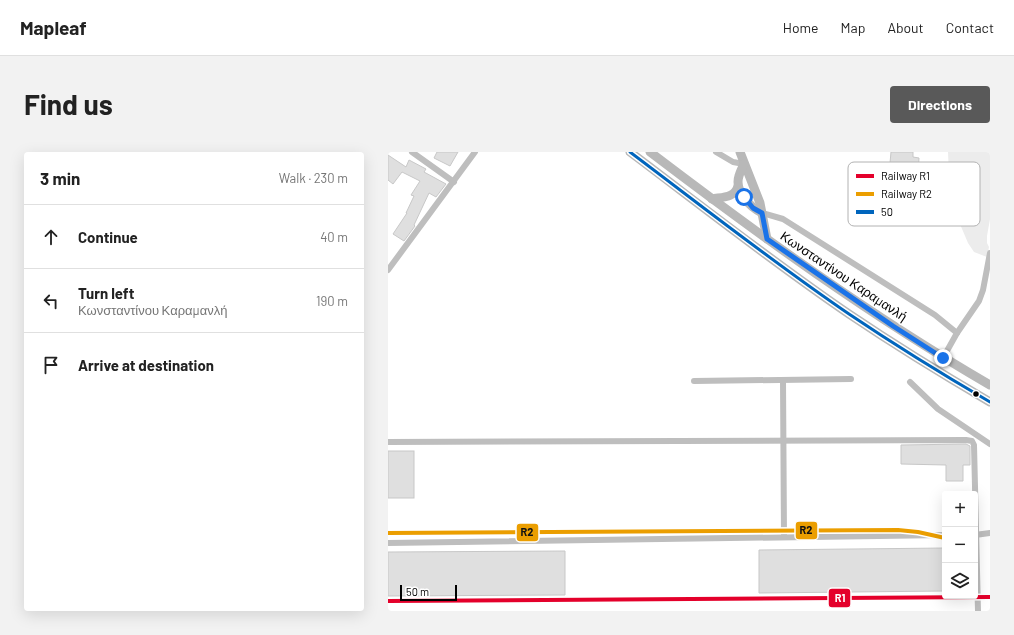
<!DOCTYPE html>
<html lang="en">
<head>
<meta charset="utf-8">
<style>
  :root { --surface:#fff; --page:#f2f2f2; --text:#222; --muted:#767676; --line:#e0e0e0; --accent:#595959 }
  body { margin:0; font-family:Barlow,sans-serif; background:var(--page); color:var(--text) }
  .controls { position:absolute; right:12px; bottom:12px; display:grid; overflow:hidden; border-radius:4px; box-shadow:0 4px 16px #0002 }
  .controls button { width:36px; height:36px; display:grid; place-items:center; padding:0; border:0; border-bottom:1px solid var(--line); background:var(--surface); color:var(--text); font:20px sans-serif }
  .scale { position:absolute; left:12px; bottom:10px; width:57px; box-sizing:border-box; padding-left:4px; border:2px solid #000; border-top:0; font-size:11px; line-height:14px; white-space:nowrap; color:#000; -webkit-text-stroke:3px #fff; paint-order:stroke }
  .stop { position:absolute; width:12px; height:12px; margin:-9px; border:3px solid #1a73e8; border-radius:50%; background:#fff }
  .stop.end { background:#1a73e8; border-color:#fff; box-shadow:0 1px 4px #0008 }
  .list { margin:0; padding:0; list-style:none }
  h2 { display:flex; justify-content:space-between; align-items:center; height:52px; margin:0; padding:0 16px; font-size:17px }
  h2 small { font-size:13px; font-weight:400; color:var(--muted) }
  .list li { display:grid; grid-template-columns:26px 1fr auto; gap:12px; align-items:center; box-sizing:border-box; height:64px; padding:0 16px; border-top:1px solid var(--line) }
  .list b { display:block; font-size:15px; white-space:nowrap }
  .list p { margin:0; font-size:13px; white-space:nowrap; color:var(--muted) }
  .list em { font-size:13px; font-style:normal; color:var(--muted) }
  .icon { flex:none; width:22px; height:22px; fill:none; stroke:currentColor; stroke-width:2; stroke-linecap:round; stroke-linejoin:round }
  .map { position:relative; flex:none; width:602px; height:459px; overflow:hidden; border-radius:4px }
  header { display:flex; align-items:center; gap:24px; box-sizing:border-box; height:56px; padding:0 20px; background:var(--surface); border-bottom:1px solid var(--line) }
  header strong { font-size:19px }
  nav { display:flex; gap:22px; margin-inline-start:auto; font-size:14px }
  .intro { display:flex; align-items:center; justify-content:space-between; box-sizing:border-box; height:96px; padding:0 24px }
  h1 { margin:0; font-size:28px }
  .button { padding:10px 18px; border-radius:4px; background:var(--accent); color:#fff; font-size:14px; font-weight:700 }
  main { display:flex; gap:24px; padding:0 24px }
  aside { flex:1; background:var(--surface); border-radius:4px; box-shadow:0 4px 16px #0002 }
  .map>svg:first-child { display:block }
  .green { fill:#ececec }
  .building { fill:#dfdfdf; stroke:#c7c7c7 }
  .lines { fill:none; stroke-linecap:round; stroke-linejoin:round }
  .street { stroke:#bebebe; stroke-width:6 }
  .secondary { stroke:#b8b8b8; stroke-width:9 }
  .bus-1-casing { stroke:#fff; stroke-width:6 }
  .bus-1 { stroke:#0065bd; stroke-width:3 }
  .rail-1-casing { stroke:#fff; stroke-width:7 }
  .rail-2-casing { stroke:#fff; stroke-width:7 }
  .rail-1 { stroke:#e4002b; stroke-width:4 }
  .rail-2 { stroke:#eb9e00; stroke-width:4 }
  .route { stroke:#1a73e8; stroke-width:5 }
  .bus-dot { fill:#000; stroke:#fff; stroke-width:1.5 }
  .labels { text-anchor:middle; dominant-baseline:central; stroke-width:3; stroke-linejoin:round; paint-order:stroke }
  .street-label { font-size:13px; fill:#000; stroke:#fff }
  .key { fill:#fff; stroke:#b2b2b2; stroke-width:1 }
  .key-label { font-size:11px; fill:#000 }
  .line-badge { stroke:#fff; stroke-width:1.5 }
  .badge-label { font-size:11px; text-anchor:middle; font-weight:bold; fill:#fff }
  .pale-badge-label { font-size:11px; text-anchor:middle; font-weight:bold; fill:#111 }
</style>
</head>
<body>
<header>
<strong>Mapleaf</strong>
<nav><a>Home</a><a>Map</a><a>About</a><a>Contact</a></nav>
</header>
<div class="intro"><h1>Find us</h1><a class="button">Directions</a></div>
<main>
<aside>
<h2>3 min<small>Walk · 230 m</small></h2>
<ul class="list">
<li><svg class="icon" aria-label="ahead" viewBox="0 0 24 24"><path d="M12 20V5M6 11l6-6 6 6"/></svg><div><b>Continue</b></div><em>40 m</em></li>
<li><svg class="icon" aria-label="left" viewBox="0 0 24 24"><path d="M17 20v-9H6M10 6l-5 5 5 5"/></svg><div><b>Turn left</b><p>Κωνσταντίνου Καραμανλή</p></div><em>190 m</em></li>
<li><svg class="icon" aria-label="arrive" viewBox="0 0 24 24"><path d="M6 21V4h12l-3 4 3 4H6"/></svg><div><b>Arrive at destination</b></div></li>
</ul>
</aside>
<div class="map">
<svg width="602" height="459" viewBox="0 0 602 459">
  <rect width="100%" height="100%" fill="#fff"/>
  <polygon class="green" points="560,0 602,0 602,67 599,84 599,91 601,95 599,105 586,100 580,91 569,65 561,24"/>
  <g class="building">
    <polygon points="49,0 70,0 62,14 46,6"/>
    <polygon points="503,0 525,0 525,5 531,6 529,37 500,33"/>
    <polygon points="0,3 18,15 21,8 38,17 36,20 58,32 48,45 41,41 26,73 27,74 16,89 5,82 19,61 18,61 26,44 23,43 32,29 14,20 5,32 0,28"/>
    <polygon points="578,292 582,294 582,313 575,313 575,329 558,329 558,313 513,312 513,293"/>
    <rect x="0" y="299" width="26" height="47"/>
    <polygon points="557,396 557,439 371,441 371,398"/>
    <polygon points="177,399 177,443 0,444 0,400"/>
  </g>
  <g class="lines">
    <g class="street">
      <polyline points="24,0 66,30"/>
      <polyline points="328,0 345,10 356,12"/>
      <polyline points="374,61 395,67 547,163 569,181"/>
      <polyline points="0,118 87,0"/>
      <polyline points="555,206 569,181 591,149 595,138 602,101"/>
      <polyline points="395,228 396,385"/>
      <polyline points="306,229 463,227"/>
      <polyline points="522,230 550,257 602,292"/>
      <polyline points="0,290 578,288 584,289 586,293 590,459"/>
      <polyline points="587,383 602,381"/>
      <polyline points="0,391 557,383"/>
    </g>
    <g class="secondary">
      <path d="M242,0C315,55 386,111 461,162C507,193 554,222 602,250"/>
      <path d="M262,0C371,83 483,164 602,233"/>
      <polyline points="352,0 372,51 379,87"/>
      <path d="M356,12C354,16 352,20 351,24C346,39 362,55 374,61"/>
      <path d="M324,47C334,45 347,46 350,34"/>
    </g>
    <defs>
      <path id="bus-1" d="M242,0C315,55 386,111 461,162C507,193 554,222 602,250"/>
    </defs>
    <use href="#bus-1" class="bus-1-casing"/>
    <use href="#bus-1" class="bus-1"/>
    <defs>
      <polyline id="rail-1" points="0,449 602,445"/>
      <polyline id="rail-2" points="0,381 510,378 530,380 557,386"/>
    </defs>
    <use href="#rail-1" class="rail-1-casing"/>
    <use href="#rail-2" class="rail-2-casing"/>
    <use href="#rail-1" class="rail-1"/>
    <use href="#rail-2" class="rail-2"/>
  </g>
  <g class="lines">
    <polyline class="route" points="356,45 365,56 374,61 379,87 505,174 555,206"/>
  </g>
  <circle class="bus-dot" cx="588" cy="242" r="3.5"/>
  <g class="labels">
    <g class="street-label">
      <text transform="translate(456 124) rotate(34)">Κωνσταντίνου Καραμανλή</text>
    </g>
  </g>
  <rect x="460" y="10" width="132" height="64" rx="6" class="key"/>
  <rect x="468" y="22" width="18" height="4" fill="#e4002b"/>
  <rect x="468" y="40" width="18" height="4" fill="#eb9e00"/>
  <rect x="468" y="58" width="18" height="4" fill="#0065bd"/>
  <g class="key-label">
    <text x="493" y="28">Railway R1</text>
    <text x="493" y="46">Railway R2</text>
    <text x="493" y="64">50</text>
  </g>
  <g class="line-badge">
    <rect x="407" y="369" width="23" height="19" rx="4" fill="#eb9e00"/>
    <rect x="128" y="371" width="23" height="19" rx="4" fill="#eb9e00"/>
    <rect x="440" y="436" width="23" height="20" rx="4" fill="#e4002b"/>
  </g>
  <g class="badge-label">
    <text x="452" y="450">R1</text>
  </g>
  <g class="pale-badge-label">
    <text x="418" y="382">R2</text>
    <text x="139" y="384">R2</text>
  </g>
</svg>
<div class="controls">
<button>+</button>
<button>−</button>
<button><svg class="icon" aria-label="layers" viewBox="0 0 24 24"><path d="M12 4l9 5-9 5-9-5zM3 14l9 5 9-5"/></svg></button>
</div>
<div class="scale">50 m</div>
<div class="stop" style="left:356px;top:45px"></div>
<div class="stop end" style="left:555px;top:206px"></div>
</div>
</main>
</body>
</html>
